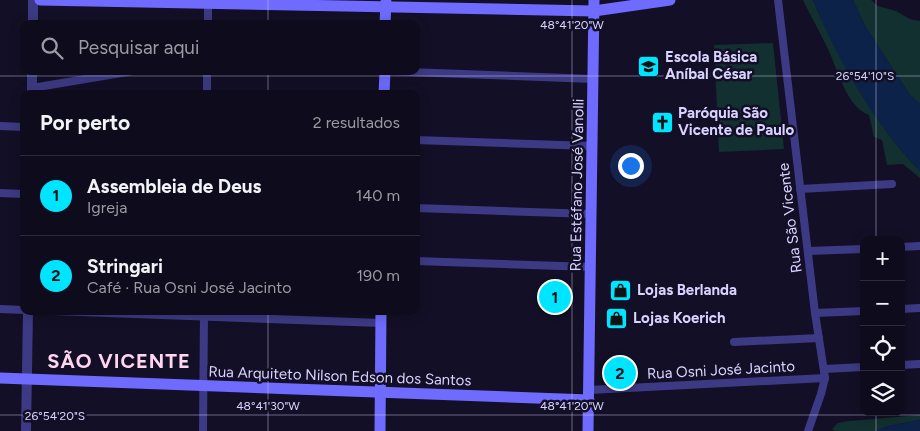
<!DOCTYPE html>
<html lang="pt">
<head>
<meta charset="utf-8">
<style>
  :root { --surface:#0e0b1c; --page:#1c1929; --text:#f1f3f6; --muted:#9b9ba3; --line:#2e2b3b; --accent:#00e5ff }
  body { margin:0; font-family:Figtree,sans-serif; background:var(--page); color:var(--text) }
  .controls { position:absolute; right:15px; bottom:15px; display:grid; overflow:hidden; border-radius:10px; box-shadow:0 2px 12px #0003 }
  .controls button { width:45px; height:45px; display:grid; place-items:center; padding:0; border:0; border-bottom:1px solid var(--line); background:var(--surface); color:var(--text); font:25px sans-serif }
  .you { position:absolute; left:630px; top:165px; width:18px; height:18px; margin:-12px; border:4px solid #fff; border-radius:50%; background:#1a73e8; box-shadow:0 0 0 8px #1a73e833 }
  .badge { display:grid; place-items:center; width:32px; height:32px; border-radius:50%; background:var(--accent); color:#111; font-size:16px; font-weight:700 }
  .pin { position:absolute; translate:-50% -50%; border:2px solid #fff; box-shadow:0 1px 5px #0006 }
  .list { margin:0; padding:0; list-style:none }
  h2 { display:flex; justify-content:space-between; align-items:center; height:65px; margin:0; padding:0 20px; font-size:21px }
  h2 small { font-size:16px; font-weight:400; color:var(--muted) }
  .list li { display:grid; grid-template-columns:32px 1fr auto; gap:15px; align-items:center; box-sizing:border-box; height:80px; padding:0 20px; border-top:1px solid var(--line) }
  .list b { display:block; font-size:19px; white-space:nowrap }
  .list p { margin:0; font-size:16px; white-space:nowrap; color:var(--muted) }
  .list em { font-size:16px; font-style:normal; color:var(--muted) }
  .icon { flex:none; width:28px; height:28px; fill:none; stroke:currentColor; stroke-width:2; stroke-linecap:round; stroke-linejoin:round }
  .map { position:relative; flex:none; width:920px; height:431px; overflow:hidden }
  .search { position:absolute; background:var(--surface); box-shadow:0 2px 12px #0003; left:20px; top:20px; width:400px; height:55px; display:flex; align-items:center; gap:12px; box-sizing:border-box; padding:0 18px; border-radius:10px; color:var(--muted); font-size:19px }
  .panel { position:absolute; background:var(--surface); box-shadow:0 2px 12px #0003; left:20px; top:90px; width:400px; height:225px; border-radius:10px }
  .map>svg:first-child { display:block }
  .green { fill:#12302f }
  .water { fill:#0c2248 }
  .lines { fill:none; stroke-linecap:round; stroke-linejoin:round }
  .minor { stroke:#3d3a85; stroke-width:8 }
  .tertiary { stroke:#3d3a85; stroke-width:10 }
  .secondary { stroke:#6f6bff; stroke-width:11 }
  .ticks { fill:none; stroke:#d9d4ff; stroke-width:1; stroke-opacity:0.45 }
  .labels { text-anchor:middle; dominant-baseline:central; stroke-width:5; stroke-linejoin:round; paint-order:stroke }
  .poi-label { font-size:15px; font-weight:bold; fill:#d9d4ff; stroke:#130f26; text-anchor:start }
  .street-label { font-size:15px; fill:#d9d4ff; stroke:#130f26 }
  .district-label { font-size:20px; font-weight:bold; letter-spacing:1px; fill:#ffd6f0; stroke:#130f26 }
  .ticks-label { font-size:12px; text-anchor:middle; fill:#d9d4ff; stroke:#130f26; stroke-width:5; stroke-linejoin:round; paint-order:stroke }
</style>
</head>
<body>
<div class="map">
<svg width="920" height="431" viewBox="0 0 920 431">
  <rect width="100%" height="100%" fill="#130f26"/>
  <g class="green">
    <path d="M803,0H813C838,59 875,125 920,171V178L903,164L887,165L882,140L874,137L869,115C845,106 837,66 826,45C819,30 810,15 803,0Z"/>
    <polygon points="853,0 871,0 878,6 896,11 910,19 920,21 920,104 910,95 865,26"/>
    <polygon points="773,43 784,149 719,152 714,45"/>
    <polygon points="920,415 920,420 888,426 876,431 835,431 832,429 838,423 849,421"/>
  </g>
  <g class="water">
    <path d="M813,0H853L865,26L910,95L920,104V171C876,126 836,58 813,0Z"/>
    <polygon points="920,420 920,431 876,431 888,426"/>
  </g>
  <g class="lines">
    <g class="minor">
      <polyline points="778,0 815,313 825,378 821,394 808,431"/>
      <polyline points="208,24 208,1"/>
      <polyline points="382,71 593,79"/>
      <polyline points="32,88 133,71"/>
      <polyline points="207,94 207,71"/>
      <polyline points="0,126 24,127"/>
      <polyline points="416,140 592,146"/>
      <polyline points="800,189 892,184"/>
      <polyline points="0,193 24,194"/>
      <polyline points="416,208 591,214"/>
      <polyline points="901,247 920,246"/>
      <polyline points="808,251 864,249"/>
      <polyline points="416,261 591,267"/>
      <polyline points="0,309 24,310"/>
      <polyline points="901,309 920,308"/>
      <polyline points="53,311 380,323"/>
      <polyline points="815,313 864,311"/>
      <polyline points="734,342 819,338"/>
      <polyline points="901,365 920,364"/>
      <polyline points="824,369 864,367"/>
      <polyline points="589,390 825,378"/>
      <polyline points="203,431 204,313"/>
    </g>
    <g class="tertiary">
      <polyline points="33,24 33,0"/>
      <polyline points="32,94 32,71"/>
      <polyline points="26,431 28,311"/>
    </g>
    <g class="secondary">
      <polyline points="40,0 594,11 670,0"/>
      <polyline points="385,24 386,2"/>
      <polyline points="384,94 385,71"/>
      <polyline points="0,378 589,400"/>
      <polyline points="380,431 381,311"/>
      <polyline points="588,431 594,0"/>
    </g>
  </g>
  <path class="ticks" d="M268,0V24M572,0V431M876,0V240M268,71V94M0,76H920M268,311V431M876,412V431M0,415H920"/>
  <defs>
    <symbol id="school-square" viewBox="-11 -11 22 22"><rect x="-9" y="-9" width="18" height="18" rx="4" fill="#00e5ff" stroke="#130f26"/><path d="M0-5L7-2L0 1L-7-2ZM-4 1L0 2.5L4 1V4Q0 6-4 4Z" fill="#111"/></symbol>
    <symbol id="church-square" viewBox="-11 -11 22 22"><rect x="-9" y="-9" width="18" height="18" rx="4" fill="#00e5ff" stroke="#130f26"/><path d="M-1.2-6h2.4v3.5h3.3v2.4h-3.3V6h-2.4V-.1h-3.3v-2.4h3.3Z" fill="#111"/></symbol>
    <symbol id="shop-square" viewBox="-11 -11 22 22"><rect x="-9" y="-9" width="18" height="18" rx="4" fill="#00e5ff" stroke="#130f26"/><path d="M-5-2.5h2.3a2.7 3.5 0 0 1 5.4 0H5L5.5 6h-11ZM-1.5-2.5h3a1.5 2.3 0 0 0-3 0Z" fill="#111"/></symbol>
  </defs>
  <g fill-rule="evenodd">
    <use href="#school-square" x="636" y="54" width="25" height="25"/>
    <use href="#church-square" x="650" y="110" width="25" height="25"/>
    <use href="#shop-square" x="608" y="278" width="25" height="25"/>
    <use href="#shop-square" x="604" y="306" width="25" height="25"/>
  </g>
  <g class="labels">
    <g class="poi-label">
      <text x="665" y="57">Escola Básica<tspan x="665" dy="17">Aníbal César</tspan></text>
      <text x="678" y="113">Paróquia São<tspan x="678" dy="17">Vicente de Paulo</tspan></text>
      <text x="637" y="290">Lojas Berlanda</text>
      <text x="633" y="318">Lojas Koerich</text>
    </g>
    <g class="street-label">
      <text transform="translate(577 185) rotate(-89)">Rua Estéfano José Vanolli</text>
      <text transform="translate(790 218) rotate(-97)">Rua São Vicente</text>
      <text transform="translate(721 370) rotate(-3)">Rua Osni José Jacinto</text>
      <text transform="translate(340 376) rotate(2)">Rua Arquiteto Nilson Edson dos Santos</text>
    </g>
    <g class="district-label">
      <text x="119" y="361">SÃO VICENTE</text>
    </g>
  </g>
  <g class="ticks-label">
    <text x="572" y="29">48°41'20"W</text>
    <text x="865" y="80">26°54'10"S</text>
    <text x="268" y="410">48°41'30"W</text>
    <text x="572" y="410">48°41'20"W</text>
    <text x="55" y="420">26°54'20"S</text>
  </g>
</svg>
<div class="controls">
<button>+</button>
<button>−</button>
<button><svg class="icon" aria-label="locate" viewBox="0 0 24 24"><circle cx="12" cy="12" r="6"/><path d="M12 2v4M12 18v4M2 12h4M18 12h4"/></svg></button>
<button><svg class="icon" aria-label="layers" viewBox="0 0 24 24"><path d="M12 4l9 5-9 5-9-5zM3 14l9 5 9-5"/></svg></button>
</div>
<div class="you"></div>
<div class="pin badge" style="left:555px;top:297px">1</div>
<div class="pin badge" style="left:620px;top:373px">2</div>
<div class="search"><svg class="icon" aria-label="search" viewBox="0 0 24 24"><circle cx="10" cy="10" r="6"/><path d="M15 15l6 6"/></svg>Pesquisar aqui</div>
<section class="panel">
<h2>Por perto<small>2 resultados</small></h2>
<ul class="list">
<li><span class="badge">1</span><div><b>Assembleia de Deus</b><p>Igreja</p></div><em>140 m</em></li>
<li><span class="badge">2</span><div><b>Stringari</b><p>Café · Rua Osni José Jacinto</p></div><em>190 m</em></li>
</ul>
</section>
</div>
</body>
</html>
